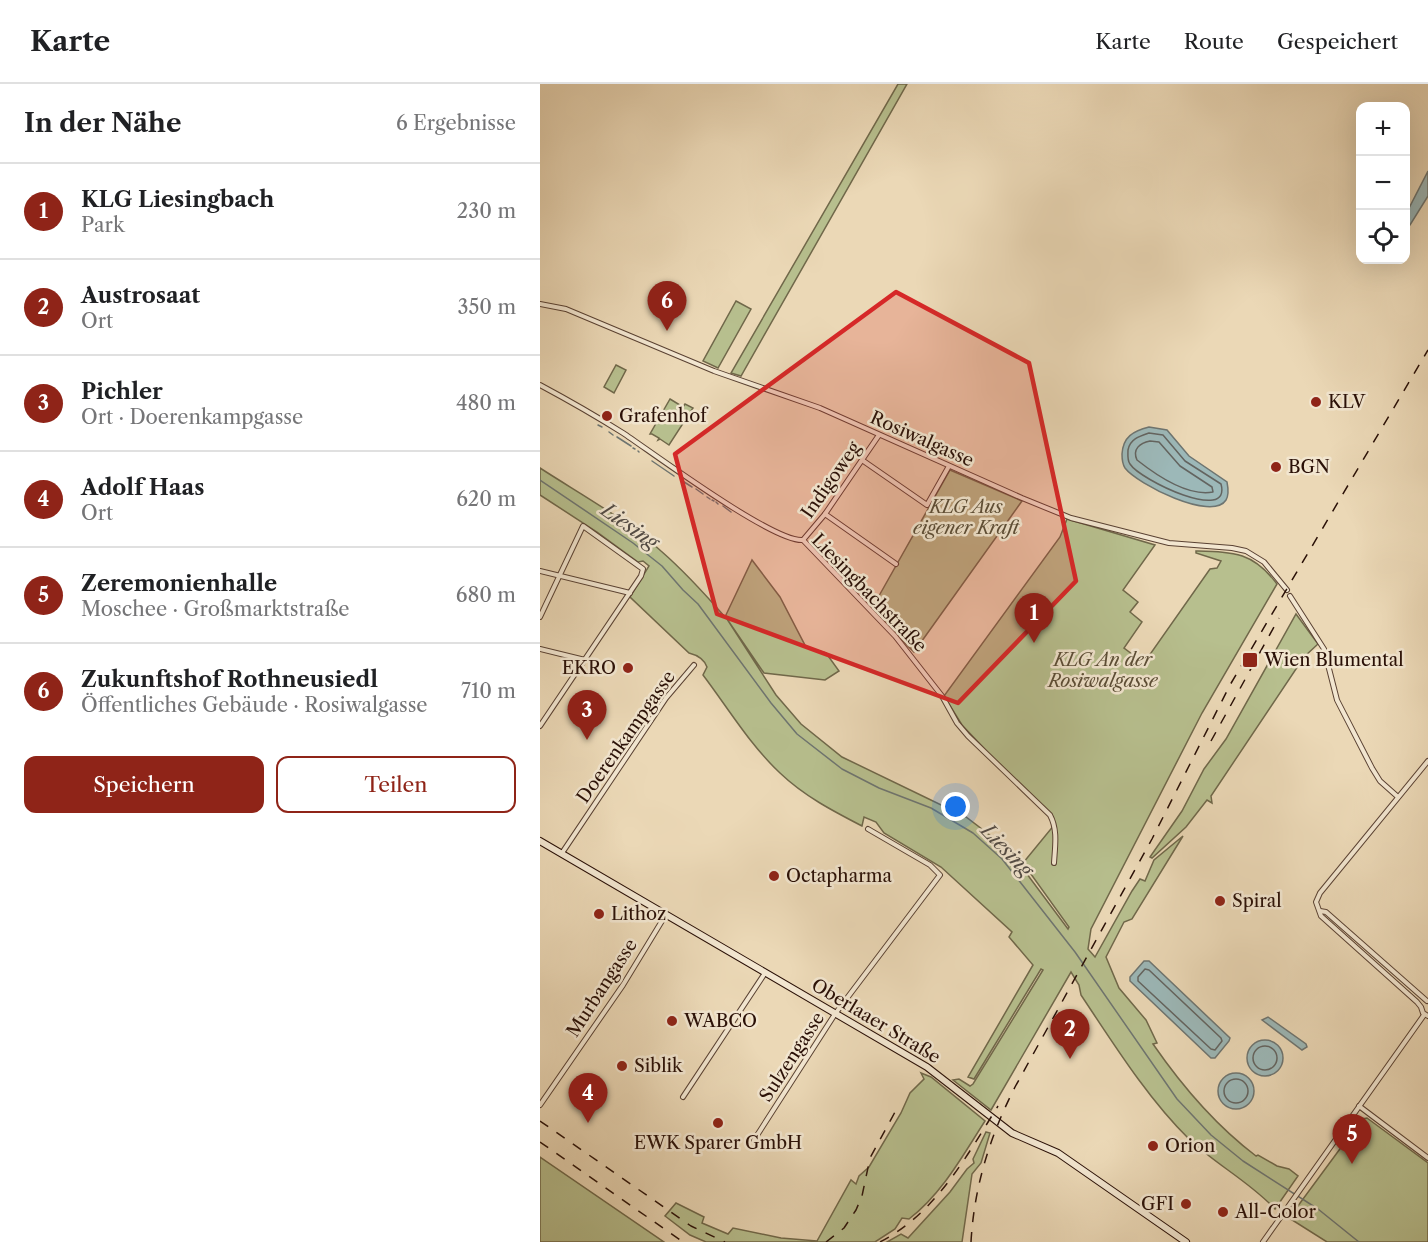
<!DOCTYPE html>
<html lang="de">
<head>
<meta charset="utf-8">
<style>
  :root { --surface:#fff; --page:#f2f2f2; --text:#202124; --muted:#757577; --line:#e0e0e0; --accent:#8f2418 }
  body { margin:0; font-family:"Libre Caslon Text",serif; background:var(--page); color:var(--text) }
  .controls { position:absolute; right:18px; top:18px; display:grid; overflow:hidden; border-radius:12px; box-shadow:0 6px 24px #0002 }
  .controls button { width:54px; height:54px; display:grid; place-items:center; padding:0; border:0; border-bottom:2px solid var(--line); background:var(--surface); color:var(--text); font:30px sans-serif }
  .you { position:absolute; left:416px; top:723px; width:21px; height:21px; margin:-15px; border:4px solid #fff; border-radius:50%; background:#1a73e8; box-shadow:0 0 0 9px #1a73e833 }
  .badge { display:grid; place-items:center; width:39px; height:39px; border-radius:50%; background:var(--accent); color:#fff; font-size:20px; font-weight:700 }
  .pin { position:absolute; translate:-50% -50px; filter:drop-shadow(0 2px 3px #0008) }
  .pin::after { content:''; position:absolute; top:32px; width:21px; height:18px; background:inherit; clip-path:polygon(0 0,100% 0,50% 100%) }
  .list { margin:0; padding:0; list-style:none }
  h2 { display:flex; justify-content:space-between; align-items:center; height:78px; margin:0; padding:0 24px; font-size:26px }
  h2 small { font-size:20px; font-weight:400; color:var(--muted) }
  .list li { display:grid; grid-template-columns:39px 1fr auto; gap:18px; align-items:center; box-sizing:border-box; height:96px; padding:0 24px; border-top:2px solid var(--line) }
  .list b { display:block; font-size:22px; white-space:nowrap }
  .list p { margin:0; font-size:20px; white-space:nowrap; color:var(--muted) }
  .list em { font-size:20px; font-style:normal; color:var(--muted) }
  .actions { display:flex; gap:12px; padding:18px 24px }
  .actions a { flex:1; padding:14px 0; border:2px solid var(--accent); border-radius:12px; text-align:center; font-size:21px; color:var(--accent) }
  .actions .main { background:var(--accent); color:#fff }
  .icon { flex:none; width:33px; height:33px; fill:none; stroke:currentColor; stroke-width:2; stroke-linecap:round; stroke-linejoin:round }
  .map { position:relative; flex:none; width:888px; height:1158px; overflow:hidden }
  header { display:flex; align-items:center; gap:36px; box-sizing:border-box; height:84px; padding:0 30px; background:var(--surface); border-bottom:2px solid var(--line) }
  header strong { font-size:28px }
  nav { display:flex; gap:33px; margin-inline-start:auto; font-size:21px }
  main { display:flex }
  aside { flex:1; background:var(--surface) }
  .map>svg:first-child { display:block }
  .green { fill:#b7bf8e; stroke:#70684a; stroke-width:1.5 }
  .water { fill:#9cb8b8; stroke:#6e7571; stroke-width:1.5 }
  .lines { fill:none; stroke-linecap:round; stroke-linejoin:round }
  .shore { stroke:#636460; stroke-width:1.5 }
  .stream { stroke:#6e7571; stroke-width:1.5 }
  .minor-casing { stroke:#5a4233; stroke-width:6 }
  .secondary-casing { stroke:#2a1007; stroke-width:8 }
  .minor { stroke:#f2e6d0; stroke-width:4 }
  .secondary { stroke:#f2e6d0; stroke-width:6 }
  .rail { stroke:#2a1007; stroke-width:1.5; stroke-dasharray:10 10; stroke-linecap:butt }
  .marked { fill:#d62828; fill-opacity:0.2; stroke:#d62828; stroke-width:4.5; stroke-linejoin:round }
  .poi-dot { fill:#8f2418; stroke:#f2e6d0; stroke-width:2 }
  .labels { text-anchor:middle; dominant-baseline:central; stroke-width:5; stroke-linejoin:round; paint-order:stroke }
  .poi-label { font-size:18px; fill:#2a1007; stroke:#f2e6d0; text-anchor:start }
  .street-label { font-size:18px; fill:#2a1007; stroke:#f2e6d0 }
  .park-label { font-size:18px; font-style:italic; fill:#5b4d36; stroke:#f2e6d0 }
  .water-label { font-size:20px; font-style:italic; fill:#524b45; stroke:#f2e6d0 }
</style>
</head>
<body>
<header>
<strong>Karte</strong>
<nav><a>Karte</a><a>Route</a><a>Gespeichert</a></nav>
</header>
<main>
<aside>
<h2>In der Nähe<small>6 Ergebnisse</small></h2>
<ul class="list">
<li><span class="badge">1</span><div><b>KLG Liesingbach</b><p>Park</p></div><em>230 m</em></li>
<li><span class="badge">2</span><div><b>Austrosaat</b><p>Ort</p></div><em>350 m</em></li>
<li><span class="badge">3</span><div><b>Pichler</b><p>Ort · Doerenkampgasse</p></div><em>480 m</em></li>
<li><span class="badge">4</span><div><b>Adolf Haas</b><p>Ort</p></div><em>620 m</em></li>
<li><span class="badge">5</span><div><b>Zeremonienhalle</b><p>Moschee · Großmarktstraße</p></div><em>680 m</em></li>
<li><span class="badge">6</span><div><b>Zukunftshof Rothneusiedl</b><p>Öffentliches Gebäude · Rosiwalgasse</p></div><em>710 m</em></li>
</ul>
<div class="actions"><a class="main">Speichern</a><a>Teilen</a></div>
</aside>
<div class="map">
<svg width="888" height="1158" viewBox="0 0 888 1158">
  <rect width="100%" height="100%" fill="#ebd8b6"/>
  <filter id="stains"><feTurbulence type="fractalNoise" baseFrequency=".00333" numOctaves="4"/><feColorMatrix values="0 0 0 0 .2 0 0 0 0 .09 0 0 0 0 .02 0 0 0 .5 -.17"/></filter>
  <radialGradient id="worn" r=".72"><stop offset=".6" stop-color="#630" stop-opacity="0"/><stop offset="1" stop-color="#630" stop-opacity=".3"/></radialGradient>
  <g class="green">
    <polygon points="358,0 367,0 201,292 191,289"/>
    <polygon points="196,217 211,225 178,284 163,277"/>
    <polygon points="76,281 86,286 74,309 64,303"/>
    <polygon points="130,315 143,323 145,320 153,324 129,361 120,355 118,356 119,354 112,350 110,350"/>
    <path d="M0,384C40,410 86,435 121,467C144,487 165,510 185,533L212,476L240,513L266,563L286,569L299,587L285,596L224,589L187,535L236,611L261,640L302,673L426,733L455,755L481,782L528,845L529,843L483,779L515,740L502,721L473,695L422,641L404,612L520,453L527,435L615,461L583,506L598,518L590,528L602,538L584,564L604,579L670,485L677,484L681,477L656,469V467C694,468 713,468 737,500L662,629L551,845L548,865L555,873L592,807L600,795L605,797L614,776L643,752L592,835L584,838L566,873L579,904L606,936L617,959L613,960C642,1002 675,1041 716,1072L718,1071L737,1082L749,1085L758,1092L735,1125C710,1098 675,1080 649,1055C608,1015 573,959 541,911L539,901L531,888L451,1026L413,996L419,995L430,1002L433,1000L503,886L501,885L434,995L428,993L493,881L469,853L472,848L401,783L344,749L336,738L324,733L322,742C293,727 264,712 240,689C210,661 188,624 163,591L167,583C164,575 157,571 149,569L90,513L109,482L103,477L98,478L57,448L0,411Z"/>
    <polygon points="410,386 482,417 374,568 331,526"/>
    <polygon points="756,530 778,560 764,573 671,712 672,719 667,716 646,743 612,774 610,773 642,727 664,685 686,655"/>
    <path d="M381,989L391,993L445,1037C423,1071 402,1110 369,1135L362,1134L355,1145L335,1158H166L150,1151L125,1132L136,1119L164,1133L162,1139L188,1150L193,1144L241,1154L277,1157L311,1096L316,1100L319,1092L329,1083L361,1029L370,1009L384,995Z"/>
    <polygon points="827,1034 888,1079 888,1158 787,1158 749,1134 822,1035"/>
    <polygon points="446,1048 450,1049 441,1079 432,1090 422,1158 347,1158 361,1150 368,1154 410,1108 427,1085 434,1079 433,1075"/>
    <polygon points="0,1073 124,1158 0,1158"/>
  </g>
  <g class="water">
    <polygon points="888,87 888,112 870,141 866,141 866,130"/>
    <path d="M609,343L627,346L649,372L687,398C688,403 689,411 686,416C672,438 597,400 585,384C583,381 582,374 582,370C583,353 593,347 609,343Z"/>
    <polygon points="604,877 609,877 690,954 689,957 675,974 671,974 590,897 590,893"/>
    <polygon points="728,933 766,960 767,963 762,966 722,936"/>
    <circle cx="725" cy="974" r="18"/>
    <circle cx="696" cy="1007" r="18"/>
  </g>
  <g class="lines">
    <g class="shore">
      <path d="M609,349L623,351L645,377L681,400C692,440 600,396 590,380C587,376 588,370 588,366C590,355 600,352 609,349Z"/>
      <path d="M610,357L619,358L640,382L672,403L673,408C647,413 616,391 597,376C592,365 600,359 610,357Z"/>
      <polygon points="605,885 609,886 681,954 682,957 675,966 671,965 598,897 598,893"/>
      <circle cx="725" cy="974" r="12"/>
      <circle cx="696" cy="1007" r="12"/>
    </g>
    <g class="stream">
      <polyline points="58,341 62,343"/>
      <polyline points="69,348 73,351"/>
      <polyline points="77,353 91,362"/>
      <polyline points="93,364 95,365"/>
      <polyline points="98,367 99,368"/>
      <polyline points="112,377 134,392"/>
      <polyline points="0,396 93,459 122,482 143,506 158,520 231,619 257,650 302,685 339,704 391,724 433,749 462,775 535,868 637,1015 671,1051 703,1077 778,1125 819,1158"/>
      <polyline points="141,396 152,403"/>
      <polyline points="156,405 163,410"/>
      <polyline points="167,413 170,415"/>
      <polyline points="172,416 174,417"/>
      <polyline points="176,418 178,420"/>
      <polyline points="183,422 191,428"/>
    </g>
    <defs>
      <g id="minor">
        <polyline points="0,220 26,225 174,287 280,324 482,414 531,434 629,459 692,464 706,467 724,478 747,506"/>
        <path d="M0,301C28,316 56,332 83,349C113,369 234,459 263,456L355,552L402,612L417,639L428,652L510,731C518,746 515,762 514,779"/>
        <polyline points="322,376 387,421 409,382"/>
        <polyline points="285,430 356,480"/>
        <polyline points="263,456 285,430 339,351"/>
        <polyline points="0,487 90,509"/>
        <polyline points="750,512 784,565 797,616 832,684 840,697 858,713"/>
        <polyline points="0,533 43,442 103,485 101,492 0,642"/>
        <polyline points="0,565 45,576"/>
        <polyline points="888,677 780,809 776,818 781,832 877,918 881,923 883,929 888,932"/>
        <polyline points="22,769 126,614 154,581"/>
        <polyline points="780,827 786,828 887,917"/>
        <polyline points="143,1013 225,889"/>
        <polyline points="0,1021 83,901 125,832"/>
        <polyline points="819,1022 888,1074"/>
        <polyline points="214,1056 295,930 400,791 390,781 328,745"/>
        <polyline points="723,1158 884,931"/>
      </g>
      <polyline id="secondary" points="0,757 387,983 472,1049 518,1069 646,1158"/>
    </defs>
    <use href="#minor" class="minor-casing"/>
    <use href="#secondary" class="secondary-casing"/>
    <use href="#minor" class="minor"/>
    <use href="#secondary" class="secondary"/>
    <g class="rail">
      <polyline points="671,657 739,534"/>
      <polyline points="0,1037 151,1142 185,1158"/>
      <polyline points="0,1058 143,1158"/>
      <polyline points="286,1158 304,1144 316,1126 322,1112 330,1074 355,1028"/>
      <path d="M340,1158C396,1129 426,1073 458,1022"/>
      <path d="M431,1158C434,1103 450,1052 475,1003L612,755L690,601L888,266"/>
    </g>
  </g>
  <path class="marked" d="M356,208L489,279L536,497L418,619L177,530L135,370Z"/>
  <g class="poi-dot">
    <circle cx="776" cy="318" r="6"/>
    <circle cx="67" cy="332" r="6"/>
    <circle cx="736" cy="383" r="6"/>
    <rect x="702" y="568" width="16" height="16" rx="3"/>
    <circle cx="88" cy="584" r="6"/>
    <circle cx="234" cy="792" r="6"/>
    <circle cx="680" cy="817" r="6"/>
    <circle cx="59" cy="830" r="6"/>
    <circle cx="132" cy="937" r="6"/>
    <circle cx="82" cy="982" r="6"/>
    <circle cx="178" cy="1039" r="6"/>
    <circle cx="613" cy="1062" r="6"/>
    <circle cx="646" cy="1120" r="6"/>
    <circle cx="683" cy="1128" r="6"/>
  </g>
  <g class="labels">
    <g class="poi-label">
      <text x="788" y="318">KLV</text>
      <text x="79" y="332">Grafenhof</text>
      <text x="748" y="383">BGN</text>
      <text x="724" y="576">Wien Blumental</text>
      <text x="76" y="584" text-anchor="end">EKRO</text>
      <text x="246" y="792">Octapharma</text>
      <text x="692" y="817">Spiral</text>
      <text x="71" y="830">Lithoz</text>
      <text x="144" y="937">WABCO</text>
      <text x="94" y="982">Siblik</text>
      <text x="178" y="1059" text-anchor="middle">EWK Sparer GmbH</text>
      <text x="625" y="1062">Orion</text>
      <text x="634" y="1120" text-anchor="end">GFI</text>
      <text x="695" y="1128">All-Color</text>
    </g>
    <g class="street-label">
      <text transform="translate(382 355) rotate(24)">Rosiwalgasse</text>
      <text transform="translate(291 396) rotate(-55)">Indigoweg</text>
      <text transform="translate(329 509) rotate(46)">Liesingbachstraße</text>
      <text transform="translate(86 653) rotate(-55)">Doerenkampgasse</text>
      <text transform="translate(62 904) rotate(-57)">Murbangasse</text>
      <text transform="translate(336 937) rotate(31)">Oberlaaer Straße</text>
      <text transform="translate(252 973) rotate(-57)">Sulzengasse</text>
    </g>
    <g class="park-label">
      <text x="426" y="423">KLG Aus<tspan x="426" dy="21">eigener Kraft</tspan></text>
      <text x="563" y="576">KLG An der<tspan x="563" dy="21">Rosiwalgasse</tspan></text>
    </g>
    <g class="water-label">
      <text transform="translate(90 442) rotate(35)">Liesing</text>
      <text transform="translate(467 766) rotate(46)">Liesing</text>
    </g>
  </g>
  <rect width="100%" height="100%" filter="url(#stains)"/>
  <rect width="100%" height="100%" fill="url(#worn)"/>
</svg>
<div class="controls">
<button>+</button>
<button>−</button>
<button><svg class="icon" aria-label="locate" viewBox="0 0 24 24"><circle cx="12" cy="12" r="6"/><path d="M12 2v4M12 18v4M2 12h4M18 12h4"/></svg></button>
</div>
<div class="you"></div>
<div class="pin badge" style="left:494px;top:559px">1</div>
<div class="pin badge" style="left:530px;top:975px">2</div>
<div class="pin badge" style="left:47px;top:656px">3</div>
<div class="pin badge" style="left:48px;top:1039px">4</div>
<div class="pin badge" style="left:812px;top:1080px">5</div>
<div class="pin badge" style="left:127px;top:247px">6</div>
</div>
</main>
</body>
</html>
